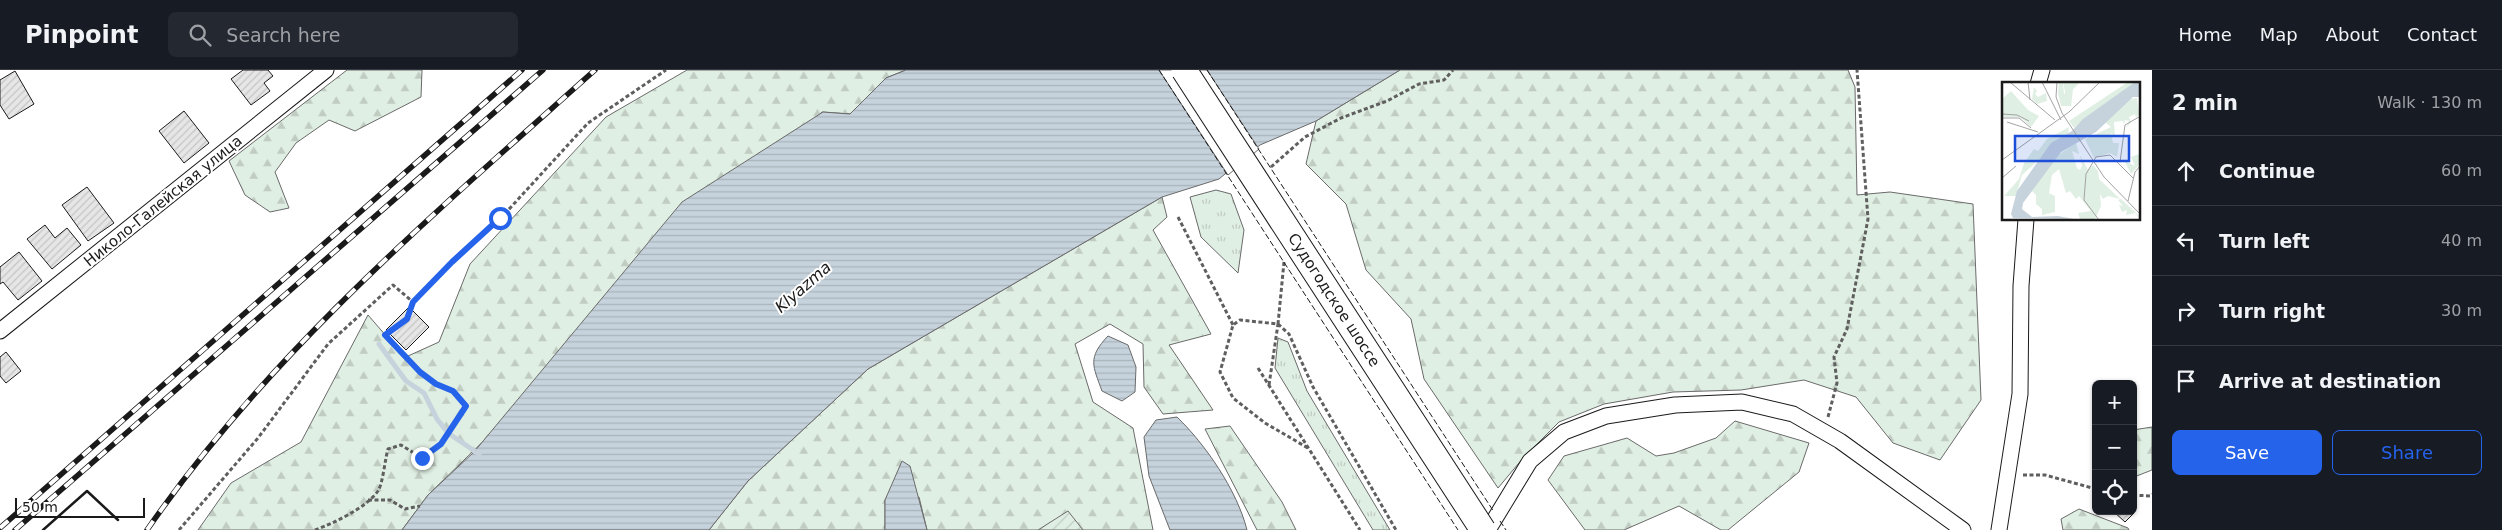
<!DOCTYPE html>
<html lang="en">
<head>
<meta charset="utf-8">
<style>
  :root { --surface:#171b24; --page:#242831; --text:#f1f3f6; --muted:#9ea1a6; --line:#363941; --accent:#2563eb }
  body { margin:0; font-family:"DejaVu Sans",sans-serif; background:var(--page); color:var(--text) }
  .controls { position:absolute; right:15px; bottom:15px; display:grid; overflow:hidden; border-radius:8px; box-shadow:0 1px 4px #0004 }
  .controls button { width:45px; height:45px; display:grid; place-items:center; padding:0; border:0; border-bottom:1px solid var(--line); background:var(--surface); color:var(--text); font:25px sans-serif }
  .scale { position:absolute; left:15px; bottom:12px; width:130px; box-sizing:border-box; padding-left:5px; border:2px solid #1a1a1a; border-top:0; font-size:14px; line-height:18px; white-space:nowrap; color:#1a1a1a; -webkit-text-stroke:4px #fff; paint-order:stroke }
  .stop { position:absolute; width:15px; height:15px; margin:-11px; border:4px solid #2563eb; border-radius:50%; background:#fff }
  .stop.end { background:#2563eb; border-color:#fff; box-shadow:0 1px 5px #0008 }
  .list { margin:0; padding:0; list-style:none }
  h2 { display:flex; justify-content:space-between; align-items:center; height:65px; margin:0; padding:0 20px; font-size:21px }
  h2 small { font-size:16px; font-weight:400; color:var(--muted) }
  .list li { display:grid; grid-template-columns:32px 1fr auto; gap:15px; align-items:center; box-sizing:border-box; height:70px; padding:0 20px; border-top:1px solid var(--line) }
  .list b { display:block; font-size:19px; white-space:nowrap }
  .list em { font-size:16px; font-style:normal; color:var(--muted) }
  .actions { display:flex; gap:10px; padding:15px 20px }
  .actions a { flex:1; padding:11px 0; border:1px solid var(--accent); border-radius:8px; text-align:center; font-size:18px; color:var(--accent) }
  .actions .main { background:var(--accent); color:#fff }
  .icon { flex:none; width:28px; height:28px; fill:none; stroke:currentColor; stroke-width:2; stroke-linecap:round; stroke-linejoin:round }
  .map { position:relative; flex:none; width:2152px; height:460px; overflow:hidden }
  header { display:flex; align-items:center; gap:30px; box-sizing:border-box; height:70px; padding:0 25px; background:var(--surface); border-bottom:1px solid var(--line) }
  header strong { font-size:24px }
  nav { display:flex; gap:28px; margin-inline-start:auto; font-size:18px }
  .search { width:350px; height:45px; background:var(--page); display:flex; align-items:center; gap:12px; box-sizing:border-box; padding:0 18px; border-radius:8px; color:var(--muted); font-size:19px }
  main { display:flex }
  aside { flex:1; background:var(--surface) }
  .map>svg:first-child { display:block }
  .grass { fill:url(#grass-tufts); stroke:#6a6a6a }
  .forest { fill:url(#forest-firs); stroke:#6a6a6a }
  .garden { fill:url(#garden-furrows); stroke:#6a6a6a }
  .water { fill:url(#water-rules); stroke:#6a6a6a }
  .pier { fill:#fff; stroke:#6a6a6a }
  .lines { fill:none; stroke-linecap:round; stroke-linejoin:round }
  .stream { stroke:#c6d2dc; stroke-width:5 }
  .building { fill:url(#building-hatch); stroke:#1a1a1a }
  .minor-casing { stroke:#1a1a1a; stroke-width:17 }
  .path { stroke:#5f5f5f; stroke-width:3; stroke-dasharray:4 2.5; stroke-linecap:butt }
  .minor { stroke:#fff; stroke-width:15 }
  .rail-casing { stroke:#1a1a1a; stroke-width:5.5 }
  .rail { stroke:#fff; stroke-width:4; stroke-dasharray:11; stroke-linecap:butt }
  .primary-bridge-casing { stroke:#1a1a1a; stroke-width:27; stroke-linecap:butt }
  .primary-bridge { stroke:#fff; stroke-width:25 }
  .fence { stroke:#1a1a1a; stroke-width:1; stroke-dasharray:6 2.5; stroke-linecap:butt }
  .wall { stroke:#1a1a1a; stroke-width:2.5 }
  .route { stroke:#2563eb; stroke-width:6 }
  .labels { text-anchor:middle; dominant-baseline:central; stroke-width:4; stroke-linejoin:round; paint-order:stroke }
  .street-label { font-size:15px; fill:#1a1a1a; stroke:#fff }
  .water-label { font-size:16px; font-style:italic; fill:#1a1a1a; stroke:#fff }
  .inset-road { fill:none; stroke:#a3a3a3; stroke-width:1 }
  .view { fill:#1d4ed8; fill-opacity:0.15; stroke:#1d4ed8; stroke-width:2.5 }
  .inset-edge { fill:none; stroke:#1a1a1a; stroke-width:2.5 }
</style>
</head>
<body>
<header>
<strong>Pinpoint</strong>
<div class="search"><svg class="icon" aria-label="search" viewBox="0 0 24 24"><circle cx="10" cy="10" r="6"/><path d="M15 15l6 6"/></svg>Search here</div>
<nav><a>Home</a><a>Map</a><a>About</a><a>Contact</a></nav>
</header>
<main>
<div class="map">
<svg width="2152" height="460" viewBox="0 0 2152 460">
  <defs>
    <pattern id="grass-tufts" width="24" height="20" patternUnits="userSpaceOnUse" patternTransform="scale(1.25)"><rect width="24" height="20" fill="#e0efe3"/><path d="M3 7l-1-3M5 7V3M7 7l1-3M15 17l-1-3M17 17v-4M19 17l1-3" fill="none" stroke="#c0ccc2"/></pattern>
    <pattern id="forest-firs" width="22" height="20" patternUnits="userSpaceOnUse" patternTransform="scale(1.25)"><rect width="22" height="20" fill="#e0efe3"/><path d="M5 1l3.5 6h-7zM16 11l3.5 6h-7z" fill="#c0ccc2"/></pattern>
    <pattern id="garden-furrows" width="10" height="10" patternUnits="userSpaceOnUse" patternTransform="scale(1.25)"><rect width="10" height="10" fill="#e0efe3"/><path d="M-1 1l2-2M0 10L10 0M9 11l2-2" fill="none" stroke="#c0ccc2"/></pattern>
    <pattern id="water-rules" width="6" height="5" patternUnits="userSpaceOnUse" patternTransform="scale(1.25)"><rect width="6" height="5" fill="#c6d2dc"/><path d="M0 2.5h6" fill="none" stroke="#aab4bc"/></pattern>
    <pattern id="building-hatch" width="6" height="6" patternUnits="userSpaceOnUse" patternTransform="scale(1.25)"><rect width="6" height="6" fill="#e6e6e6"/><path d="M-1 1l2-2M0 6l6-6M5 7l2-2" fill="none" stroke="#c5c5c5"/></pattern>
  </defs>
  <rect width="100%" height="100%" fill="#fff"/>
  <g class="grass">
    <polygon points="1216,120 1231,124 1244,160 1238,203 1201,167 1190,127"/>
    <polygon points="1278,268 1288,272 1307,321 1390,460 1373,460 1275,298"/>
  </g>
  <g class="forest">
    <polygon points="347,0 422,0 421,27 355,61 329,50 296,73 275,102 289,138 270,142 245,125 229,91"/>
    <polygon points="687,0 906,0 886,8 850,44 822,42 428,425 402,460 198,460 231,413 301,372 368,245 394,275 408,286 439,272 470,194 606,47"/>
    <polygon points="1400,0 1848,0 1855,17 1857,125 1890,122 1973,134 1981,330 1940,390 1893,373 1856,327 1804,310 1741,320 1673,322 1604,334 1559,352 1524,387 1498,418 1424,309 1411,249 1366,200 1346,134 1306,94 1316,51"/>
    <polygon points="1162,127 1167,147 1153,160 1211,264 1169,275 1213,340 1163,344 1144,317 1143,274 1110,254 1075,274 1093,332 1133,358 1153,460 927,460 919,427 885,430 885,460 709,460 748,411 868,299"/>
    <polygon points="1735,351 1809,373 1799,402 1728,460 1721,460 1679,436 1624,460 1585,460 1548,410 1564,386 1627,368 1656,386 1674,383 1716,368"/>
    <polygon points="1230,356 1282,432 1296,460 1257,460 1205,359"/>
    <polygon points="2152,357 2152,400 2134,407 2133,360"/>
    <polygon points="2079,439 2128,458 2129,460 2063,460 2061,449"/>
  </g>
  <polygon class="garden" points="1068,441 1083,460 1038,460"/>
  <g class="water">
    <polygon points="906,0 1400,0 1316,51 1260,75 1219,109 1162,127 868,299 748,411 709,460 402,460 428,425 474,382 682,132 823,42 850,44 886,8"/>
    <path d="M1108,266L1128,275L1136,297L1135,322L1122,331L1102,321C1093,296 1087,288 1108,266Z"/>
    <path d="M1177,347C1205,374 1237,420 1247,460H1170L1149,406L1144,367L1156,350Z"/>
    <polygon points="902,391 910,396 927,460 885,460 885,430"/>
  </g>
  <polygon class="pier" points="1159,0 1207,0 1259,79 1228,105"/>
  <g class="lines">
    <polyline class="stream" points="379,274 406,311 424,323 437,349 448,363 479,384"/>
  </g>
  <g class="building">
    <polygon points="243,0 268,0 273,6 264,13 270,21 251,35 231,9"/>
    <polygon points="15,1 34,34 9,49 0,35 0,10"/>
    <polygon points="184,41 209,73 184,93 159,61"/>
    <polygon points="87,117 114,153 88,171 62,135"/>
    <polygon points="45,155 55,168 67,158 81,175 52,199 27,169"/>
    <polygon points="19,182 42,211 18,230 3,212 0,214 0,197"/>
    <polygon points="409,237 429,257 406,280 386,260"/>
    <polygon points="6,282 21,301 6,313 0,306 0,287"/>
    <polygon points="2113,441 2132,441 2134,443 2125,452"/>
  </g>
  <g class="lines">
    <defs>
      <g id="minor">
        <polyline points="2038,14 2042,0"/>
        <polyline points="0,261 326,0"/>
        <polyline points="1488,460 1530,391 1564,362 1606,346 1675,335 1742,332 1793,344 1840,371 1963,460"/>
        <polyline points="1999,460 2020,324 2021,216 2026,149"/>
      </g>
    </defs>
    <use href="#minor" class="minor-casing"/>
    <g class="path">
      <polyline points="1271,97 1305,67 1341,48 1387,31 1419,14 1444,10 1453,0"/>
      <polyline points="1178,147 1233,255"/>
      <polyline points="1284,192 1278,254 1240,250 1233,255 1220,302 1233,328 1265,353 1308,378"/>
      <polyline points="1278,254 1289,264 1313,317 1396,460"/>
      <polyline points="1258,298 1360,460"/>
      <polyline points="1269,315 1278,254"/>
      <polyline points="1828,347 1837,313 1834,287 1847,259 1868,149 1857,0"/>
      <polyline points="2023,405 2045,405 2096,419"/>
      <polyline points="2133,425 2150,426 2152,424"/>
      <polyline points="368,430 390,430 405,439 420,436"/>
      <polyline points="179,460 258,368 328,274 393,215 413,232"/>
      <path d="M315,460C334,453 366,438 378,421C383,413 385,389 388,379L401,375L422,388L441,373L466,336L453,321L436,314L420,302L385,265L407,249L413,232L452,192L500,149L588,53L666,0"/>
    </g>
    <use href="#minor" class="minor"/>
    <defs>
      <g id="rail">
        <polyline points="0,458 522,0"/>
        <polyline points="15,460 543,0"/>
        <path d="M147,460C269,283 436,142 595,0"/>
      </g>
    </defs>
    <use href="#rail" class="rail-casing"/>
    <use href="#rail" class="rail"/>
    <defs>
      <polyline id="primary-bridge" points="1184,0 1483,460"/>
    </defs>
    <use href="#primary-bridge" class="primary-bridge-casing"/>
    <use href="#primary-bridge" class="primary-bridge"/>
    <g class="fence">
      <polyline points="1159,0 1458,460"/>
      <polyline points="1207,0 1494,442"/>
      <polyline points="1500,451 1506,460"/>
    </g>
    <polyline class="wall" points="43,460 87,421 118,450"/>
  </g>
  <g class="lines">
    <polyline class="route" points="422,388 441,374 466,336 453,321 436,314 420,302 385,265 407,249 413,232 452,192 500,148"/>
  </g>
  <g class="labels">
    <g class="street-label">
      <text transform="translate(163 131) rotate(-39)">Николо-Галейская улица</text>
      <text transform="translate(1334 230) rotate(57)">Судогодское шоссе</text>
    </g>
    <g class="water-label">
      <text transform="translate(803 217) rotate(-41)">Klyazma</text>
    </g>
  </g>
  <g transform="translate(2002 12)">
    <rect width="138" height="138" fill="#fff"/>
    <path d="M57,0H61L62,12L71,8L69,24H59L56,11ZM119,117L137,134V136L133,131L124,133L125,128L120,130L117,123L121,124L116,118Z" fill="#e0efe3"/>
    <path d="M126,0H133L72,46L67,39ZM32,5L35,9L33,12L36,15L44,11L45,19L35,22L30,17ZM135,16L137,32L134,36L133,32L127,35L129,40L126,44L124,46L127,39L123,38L122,43L121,39L112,40L113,55L109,51L111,61H117L115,75L108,71L92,76L83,57L109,45L103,40L110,32L129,17ZM67,45L66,52L20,93L14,114H2L17,97L22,81L32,67L36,69L45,57ZM74,61L77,72L70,69L75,86L78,88L80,84L78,73L86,88L91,83L96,89L97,97L118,117L106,114L101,117L98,112L99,124L93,137H78L76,131L89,129L77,114L74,117L68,109L64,111L57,87L50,93L47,111L53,114V130L40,133V127L34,122V113L30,109L25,115L27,109L52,76ZM137,72V83L129,92L122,78L133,84L129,75Z" fill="#e0efe3"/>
    <path d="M61,0H78L64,15Z" fill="#e0efe3"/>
    <path d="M9,9L26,28L37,34L29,45L18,35H0V17Z" fill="#e0efe3"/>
    <path d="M133,0H137V15H131L94,50L59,70L21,121L20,127L30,135L56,134L72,137L11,136L9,132L15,109L49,61L70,49L81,37Z" fill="#c6d2dc"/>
    <path class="inset-road" d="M26,0L28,18M40,0L59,38M55,0L54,15L60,31L102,95L138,132M9,1L53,38M0,32L15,33L27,39M0,36H17L29,46M5,40L36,50M0,78L67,30L98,0M118,80L123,43L137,35M0,96L14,84M126,119L133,90L138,84M97,138L82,118L84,92L94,75L108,73L131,96"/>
    <path class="view" d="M13,54H127V79H13Z"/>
    <rect width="138" height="138" class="inset-edge"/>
  </g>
</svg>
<div class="controls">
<button>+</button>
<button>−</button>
<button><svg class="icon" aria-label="locate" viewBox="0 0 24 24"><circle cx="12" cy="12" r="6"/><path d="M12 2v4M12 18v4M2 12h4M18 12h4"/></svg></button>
</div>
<div class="scale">50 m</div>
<div class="stop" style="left:500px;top:148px"></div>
<div class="stop end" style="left:422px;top:388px"></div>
</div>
<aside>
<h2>2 min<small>Walk · 130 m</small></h2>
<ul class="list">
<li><svg class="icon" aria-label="ahead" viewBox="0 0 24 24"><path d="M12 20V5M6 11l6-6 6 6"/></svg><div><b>Continue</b></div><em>60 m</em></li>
<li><svg class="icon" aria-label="left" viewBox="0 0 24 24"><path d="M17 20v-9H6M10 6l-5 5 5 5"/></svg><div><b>Turn left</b></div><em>40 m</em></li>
<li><svg class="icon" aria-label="right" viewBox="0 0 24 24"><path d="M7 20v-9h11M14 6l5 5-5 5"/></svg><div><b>Turn right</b></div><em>30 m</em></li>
<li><svg class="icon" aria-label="arrive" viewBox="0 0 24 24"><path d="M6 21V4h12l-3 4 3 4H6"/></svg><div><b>Arrive at destination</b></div></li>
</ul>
<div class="actions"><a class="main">Save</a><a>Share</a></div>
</aside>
</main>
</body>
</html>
